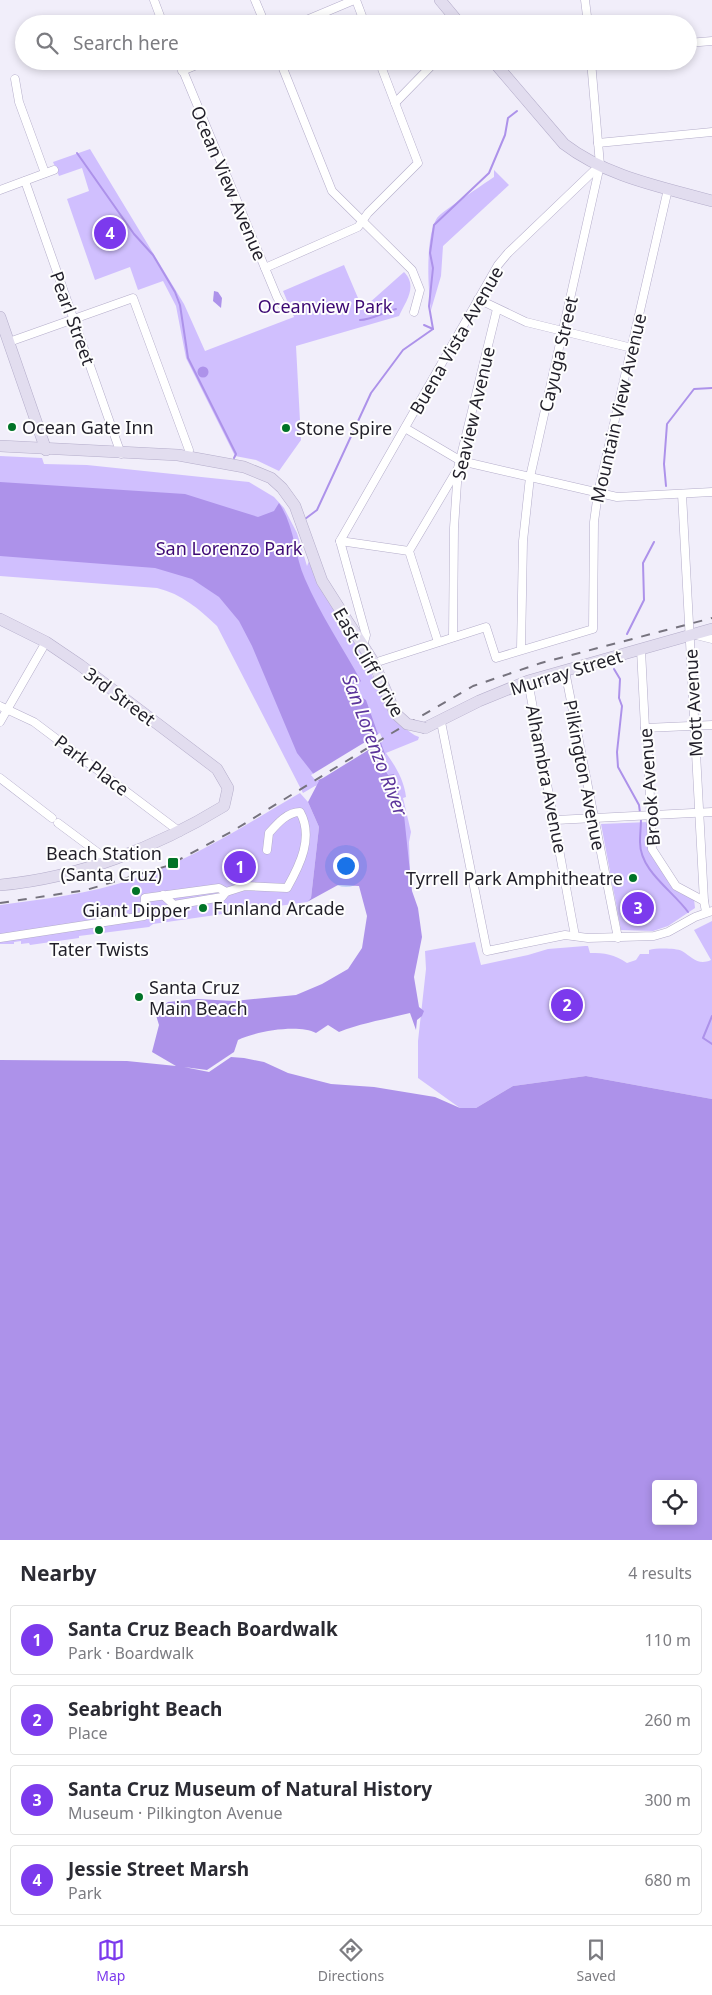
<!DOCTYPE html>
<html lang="en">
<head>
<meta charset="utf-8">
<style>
  :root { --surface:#fff; --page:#f7f7f7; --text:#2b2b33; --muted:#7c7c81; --line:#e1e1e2; --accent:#7c3aed }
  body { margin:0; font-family:"Noto Sans",sans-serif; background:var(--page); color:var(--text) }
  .controls { position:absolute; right:15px; bottom:15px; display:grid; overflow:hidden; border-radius:5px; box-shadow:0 2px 8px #0003 }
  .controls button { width:45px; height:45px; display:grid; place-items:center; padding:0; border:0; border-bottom:1px solid var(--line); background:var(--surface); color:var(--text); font:25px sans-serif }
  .you { position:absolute; left:345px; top:865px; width:18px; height:18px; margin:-12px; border:4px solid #fff; border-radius:50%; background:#1a73e8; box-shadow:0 0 0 8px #1a73e833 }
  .badge { display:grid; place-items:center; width:32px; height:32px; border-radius:50%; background:var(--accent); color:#fff; font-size:16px; font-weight:700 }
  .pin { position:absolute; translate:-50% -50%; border:2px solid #fff; box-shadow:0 1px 5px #0006 }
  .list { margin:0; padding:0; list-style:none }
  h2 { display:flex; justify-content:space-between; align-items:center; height:65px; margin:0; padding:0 20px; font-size:21px }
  h2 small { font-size:16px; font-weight:400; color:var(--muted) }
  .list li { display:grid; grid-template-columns:32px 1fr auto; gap:15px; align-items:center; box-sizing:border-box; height:70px; margin:0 10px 10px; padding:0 10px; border:1px solid var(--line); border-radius:5px }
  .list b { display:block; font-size:19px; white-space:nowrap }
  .list p { margin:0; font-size:16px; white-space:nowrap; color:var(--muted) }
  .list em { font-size:16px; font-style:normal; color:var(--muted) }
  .icon { flex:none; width:28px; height:28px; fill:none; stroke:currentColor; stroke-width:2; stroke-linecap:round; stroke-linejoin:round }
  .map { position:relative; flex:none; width:712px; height:1540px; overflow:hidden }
  .search { position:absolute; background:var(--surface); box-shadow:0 2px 8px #0003; left:15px; right:15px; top:15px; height:55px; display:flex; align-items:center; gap:12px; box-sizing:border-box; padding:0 18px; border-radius:28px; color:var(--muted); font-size:19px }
  .sheet { height:385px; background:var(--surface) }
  nav { display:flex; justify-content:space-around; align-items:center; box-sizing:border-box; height:70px; border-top:1px solid var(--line); background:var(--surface); font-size:14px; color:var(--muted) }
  nav a { display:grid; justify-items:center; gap:2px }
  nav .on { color:var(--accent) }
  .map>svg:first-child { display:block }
  .green { fill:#d0bffe }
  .water { fill:#ad92ea; fill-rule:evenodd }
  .pier { fill:#f1eefa }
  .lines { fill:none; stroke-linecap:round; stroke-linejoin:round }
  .stream { stroke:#ad92ea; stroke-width:2 }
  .street-casing { stroke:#b4adca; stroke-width:9 }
  .secondary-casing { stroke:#b4adca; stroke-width:12 }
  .street { stroke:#fff; stroke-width:8 }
  .secondary { stroke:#e2ddef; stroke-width:11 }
  .rail { stroke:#76737e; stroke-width:2; stroke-dasharray:9 9; stroke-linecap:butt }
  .secondary-bridge-casing { stroke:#b4adca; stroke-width:12; stroke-linecap:butt }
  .secondary-bridge { stroke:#e2ddef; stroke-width:11 }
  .poi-dot { fill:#017327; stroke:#fefefe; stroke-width:2 }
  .labels { text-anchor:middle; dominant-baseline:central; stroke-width:4; stroke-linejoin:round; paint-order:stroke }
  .street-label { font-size:18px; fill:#211f29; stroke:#fefefe }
  .park-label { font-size:18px; fill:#3d0974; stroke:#fefefe }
  .poi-label { font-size:18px; fill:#211f29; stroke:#fefefe; text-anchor:start }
  .water-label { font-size:19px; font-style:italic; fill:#5c359b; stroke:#fefefe }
</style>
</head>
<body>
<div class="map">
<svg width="712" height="1540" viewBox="0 0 712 1540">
  <rect width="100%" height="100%" fill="#f1eefa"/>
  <g class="green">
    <path d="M90,149L184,304L205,351L294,317L283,291L344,265L358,298L368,304L404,272C418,286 406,301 399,316L296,346L301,440L279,471L256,460L235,456L186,358L176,306L163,281L138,290L130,267L95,280L67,199L89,191L82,168L59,176L53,162Z"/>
    <path d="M494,170L509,185L443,246L441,276L431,310C428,289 425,237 437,218C441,212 484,184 494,177Z"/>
    <path d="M0,456L42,458L44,464L87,465L249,482L274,497L284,508L297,533L307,566L309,561L367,661C373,682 397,730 419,737L418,740L386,753C396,767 404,780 406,797L403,798L411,832L409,842L410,874L417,953H411L351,777L315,786L303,793L217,626C199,609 182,594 157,588L0,576Z"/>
    <path d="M300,793L308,802L319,827L311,898L307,902L153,924L149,927L79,936V938L30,945L29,943L21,944V941L14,942V944H0V905C44,899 88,894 131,880C191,861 245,825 300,793Z"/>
    <polygon points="649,822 651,854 654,859 680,893 694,899 695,908 668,926 653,931 621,930 601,824"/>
    <path d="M712,921V1099L586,1076L513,1086L476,1108H460L418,1078V1041L426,969L425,951L475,942L481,965L528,955L548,949L585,946H588L590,953C605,953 614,954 627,963L636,960L640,954H649V950C657,948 675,948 682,951C692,957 698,966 711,960L694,930Z"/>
  </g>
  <g class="water">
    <polygon points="214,291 218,292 222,298 221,308 213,301"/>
    <circle cx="203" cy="372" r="5.5"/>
    <path d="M0,482L185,494L258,517L274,511L279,503C295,527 294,554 305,579C320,614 343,648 361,681L356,686L358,689L355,694L366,700L385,754L383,767L388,775L394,774L404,815L412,891L418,908L422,937L414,977L419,1007L424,1011L422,1016L417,1020L416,1030L410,1013C386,1019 362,1023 339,1032L328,1025L316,1033C299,1024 256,1031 238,1040L234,1052L207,1070L184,1067L209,1072L231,1057L244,1058L264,1062L288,1073L331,1084L374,1087L435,1097L460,1108H476L513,1086L586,1076L712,1099V1540H0V1060L127,1061L176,1066L152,1052L159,1025L155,1012L168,1002L197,999L234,1001L296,995L322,984L348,969L362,948L367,916L359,886L338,885L307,902L311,898L319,827L308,802L319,781L297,753L252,646L239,621L219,597L192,579L155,568L0,556ZM656,1484H693V1521H656Z"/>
  </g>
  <polygon class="pier" points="380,733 383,741 323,778 316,781 311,775"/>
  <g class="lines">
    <g class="stream">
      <polyline points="77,153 134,234 153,255 175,292 180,305 188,358 236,454 234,458"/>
      <path d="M360,320C371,320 384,312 396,309"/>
      <polyline points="424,325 433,329"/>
      <polyline points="666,486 664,464 667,424 694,389 712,388"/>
      <polyline points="305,519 317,510 371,393 403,350 433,329 429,306 433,268 430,253 434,225 489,173 505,135 508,118 517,111"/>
      <polyline points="627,634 644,600 643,563 654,542"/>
      <polyline points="614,669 620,679 619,698 622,706 617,752 618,767 639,805 640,813"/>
      <path d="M641,818C641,826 640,834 640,842C640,871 672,890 688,912"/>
      <polyline points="712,1016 703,1038 712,1044"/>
    </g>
    <defs>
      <g id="street">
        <polyline points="154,0 163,24"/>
        <polyline points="255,0 265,24"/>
        <polyline points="356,0 365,24"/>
        <polyline points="585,0 588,24"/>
        <polyline points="297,24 354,0"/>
        <polyline points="688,43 712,41"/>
        <polyline points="179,61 277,297 281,304"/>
        <polyline points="280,61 332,191 412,270 420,290 414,312"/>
        <polyline points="182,71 206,61"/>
        <polyline points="15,79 19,102 45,173"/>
        <polyline points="395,103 436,61"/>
        <polyline points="598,143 712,132"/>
        <polyline points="25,181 121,454"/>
        <polyline points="0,190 54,170"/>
        <polyline points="265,268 358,227 368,213 418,163 379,61"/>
        <polyline points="478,299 526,322 632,348"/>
        <polyline points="9,342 133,298 189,450 188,457"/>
        <polyline points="405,428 461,461 617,497 712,492"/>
        <polyline points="682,494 704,901 706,912"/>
        <polyline points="340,541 409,551"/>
        <polyline points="696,635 712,639"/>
        <polyline points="453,637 454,528 458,468 497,309"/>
        <polyline points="438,642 409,551 457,470"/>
        <polyline points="363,646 366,635 340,541 498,265 508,253 600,165"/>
        <polyline points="521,649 523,541 530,477 600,165 591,61"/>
        <polyline points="641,650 645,728 648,747 652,849 676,886 704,901"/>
        <polyline points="374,663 486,627 496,658 593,629 594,522 598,493 668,189"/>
        <polyline points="565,671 618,938"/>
        <polyline points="528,681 575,936"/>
        <polyline points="0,706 34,722 180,832"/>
        <polyline points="0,722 46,642"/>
        <polyline points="441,722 487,951 565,935 588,938 654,936 668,932 695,917 712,911"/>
        <polyline points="645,728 712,725"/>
        <polyline points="0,778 52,818"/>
        <polyline points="556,820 712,812"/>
        <polyline points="58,823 101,855 105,862"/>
        <polyline points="163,895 174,905 222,897 226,892"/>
        <path d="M0,938L144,916L145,898L219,888L226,892L245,886L287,888C300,865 314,837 300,812C287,812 277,824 269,833L267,850"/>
      </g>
      <g id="secondary">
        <polyline points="440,0 460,24"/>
        <path d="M493,61L564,144C607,177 662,187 712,201"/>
        <polyline points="0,317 46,450"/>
        <polyline points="0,446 178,455 244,467 271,478 282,488 295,506 322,581 374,663 395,713"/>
        <path d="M0,619L46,642L80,665L217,769L228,788L224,806C157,847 79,878 0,885"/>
        <polyline points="425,728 479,701 528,681 712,629"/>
      </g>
    </defs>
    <use href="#street" class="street-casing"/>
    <use href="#secondary" class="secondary-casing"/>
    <use href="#street" class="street"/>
    <use href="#secondary" class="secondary"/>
    <polyline class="rail" points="0,903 86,890 167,866 231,832 392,733 473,686 541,663 712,618"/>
    <defs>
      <polyline id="secondary-bridge" points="395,713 407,724 425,728"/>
    </defs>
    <use href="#secondary-bridge" class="secondary-bridge-casing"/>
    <use href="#secondary-bridge" class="secondary-bridge"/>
  </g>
  <g class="poi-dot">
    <circle cx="12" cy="427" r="5"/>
    <circle cx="286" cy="428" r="5"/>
    <rect x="167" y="857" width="12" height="12" rx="2.5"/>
    <circle cx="633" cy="878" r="5"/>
    <circle cx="136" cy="891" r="5"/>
    <circle cx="203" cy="908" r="5"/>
    <circle cx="99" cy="930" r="5"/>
    <circle cx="139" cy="997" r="5"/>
  </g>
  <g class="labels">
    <g class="street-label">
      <text transform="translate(229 183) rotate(67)">Ocean View Avenue</text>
      <text transform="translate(73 318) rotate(70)">Pearl Street</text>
      <text transform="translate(456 340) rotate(-60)">Buena Vista Avenue</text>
      <text transform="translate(558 354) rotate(-77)">Cayuga Street</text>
      <text transform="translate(618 408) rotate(-77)">Mountain View Avenue</text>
      <text transform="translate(473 413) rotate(-77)">Seaview Avenue</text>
      <text transform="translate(369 662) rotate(60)">East Cliff Drive</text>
      <text transform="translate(566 672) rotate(-17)">Murray Street</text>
      <text transform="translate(120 696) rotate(37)">3rd Street</text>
      <text transform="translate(693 703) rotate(-93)">Mott Avenue</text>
      <text transform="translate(92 765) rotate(37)">Park Place</text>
      <text transform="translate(585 775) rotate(79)">Pilkington Avenue</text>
      <text transform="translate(547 779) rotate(79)">Alhambra Avenue</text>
      <text transform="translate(649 787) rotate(-94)">Brook Avenue</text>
    </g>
    <g class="park-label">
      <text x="325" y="306">Oceanview Park</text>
      <text x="229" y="548">San Lorenzo Park</text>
    </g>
    <g class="poi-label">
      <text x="22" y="427">Ocean Gate Inn</text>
      <text x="296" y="428">Stone Spire</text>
      <text x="162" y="853" text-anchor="end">Beach Station<tspan x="162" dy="21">(Santa Cruz)</tspan></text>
      <text x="623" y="878" text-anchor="end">Tyrrell Park Amphitheatre</text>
      <text x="213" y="908">Funland Arcade</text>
      <text x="136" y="910" text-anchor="middle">Giant Dipper</text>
      <text x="99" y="949" text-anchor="middle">Tater Twists</text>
      <text x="149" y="987">Santa Cruz<tspan x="149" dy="21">Main Beach</tspan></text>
    </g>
    <g class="water-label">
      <text transform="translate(375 745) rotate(69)">San Lorenzo River</text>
    </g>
  </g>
</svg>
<div class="controls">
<button><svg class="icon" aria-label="locate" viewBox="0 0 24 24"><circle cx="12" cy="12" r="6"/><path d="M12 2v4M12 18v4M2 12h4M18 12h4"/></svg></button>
</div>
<div class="you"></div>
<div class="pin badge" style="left:240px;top:867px">1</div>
<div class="pin badge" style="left:567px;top:1005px">2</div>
<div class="pin badge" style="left:638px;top:908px">3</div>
<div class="pin badge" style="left:110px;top:233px">4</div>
<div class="search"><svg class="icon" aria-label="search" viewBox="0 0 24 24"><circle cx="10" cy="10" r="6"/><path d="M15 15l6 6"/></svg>Search here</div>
</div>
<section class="sheet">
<h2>Nearby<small>4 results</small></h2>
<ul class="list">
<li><span class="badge">1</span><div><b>Santa Cruz Beach Boardwalk</b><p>Park · Boardwalk</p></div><em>110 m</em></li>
<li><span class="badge">2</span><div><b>Seabright Beach</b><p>Place</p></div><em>260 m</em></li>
<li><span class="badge">3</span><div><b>Santa Cruz Museum of Natural History</b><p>Museum · Pilkington Avenue</p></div><em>300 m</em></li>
<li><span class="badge">4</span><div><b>Jessie Street Marsh</b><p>Park</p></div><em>680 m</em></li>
</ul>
</section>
<nav>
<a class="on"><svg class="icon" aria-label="map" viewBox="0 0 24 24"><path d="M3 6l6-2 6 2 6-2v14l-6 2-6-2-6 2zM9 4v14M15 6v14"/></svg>Map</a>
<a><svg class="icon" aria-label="directions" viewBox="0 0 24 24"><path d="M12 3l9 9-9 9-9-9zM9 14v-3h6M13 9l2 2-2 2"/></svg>Directions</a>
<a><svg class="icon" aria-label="saved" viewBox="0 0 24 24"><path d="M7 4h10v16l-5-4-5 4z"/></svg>Saved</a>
</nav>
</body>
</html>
